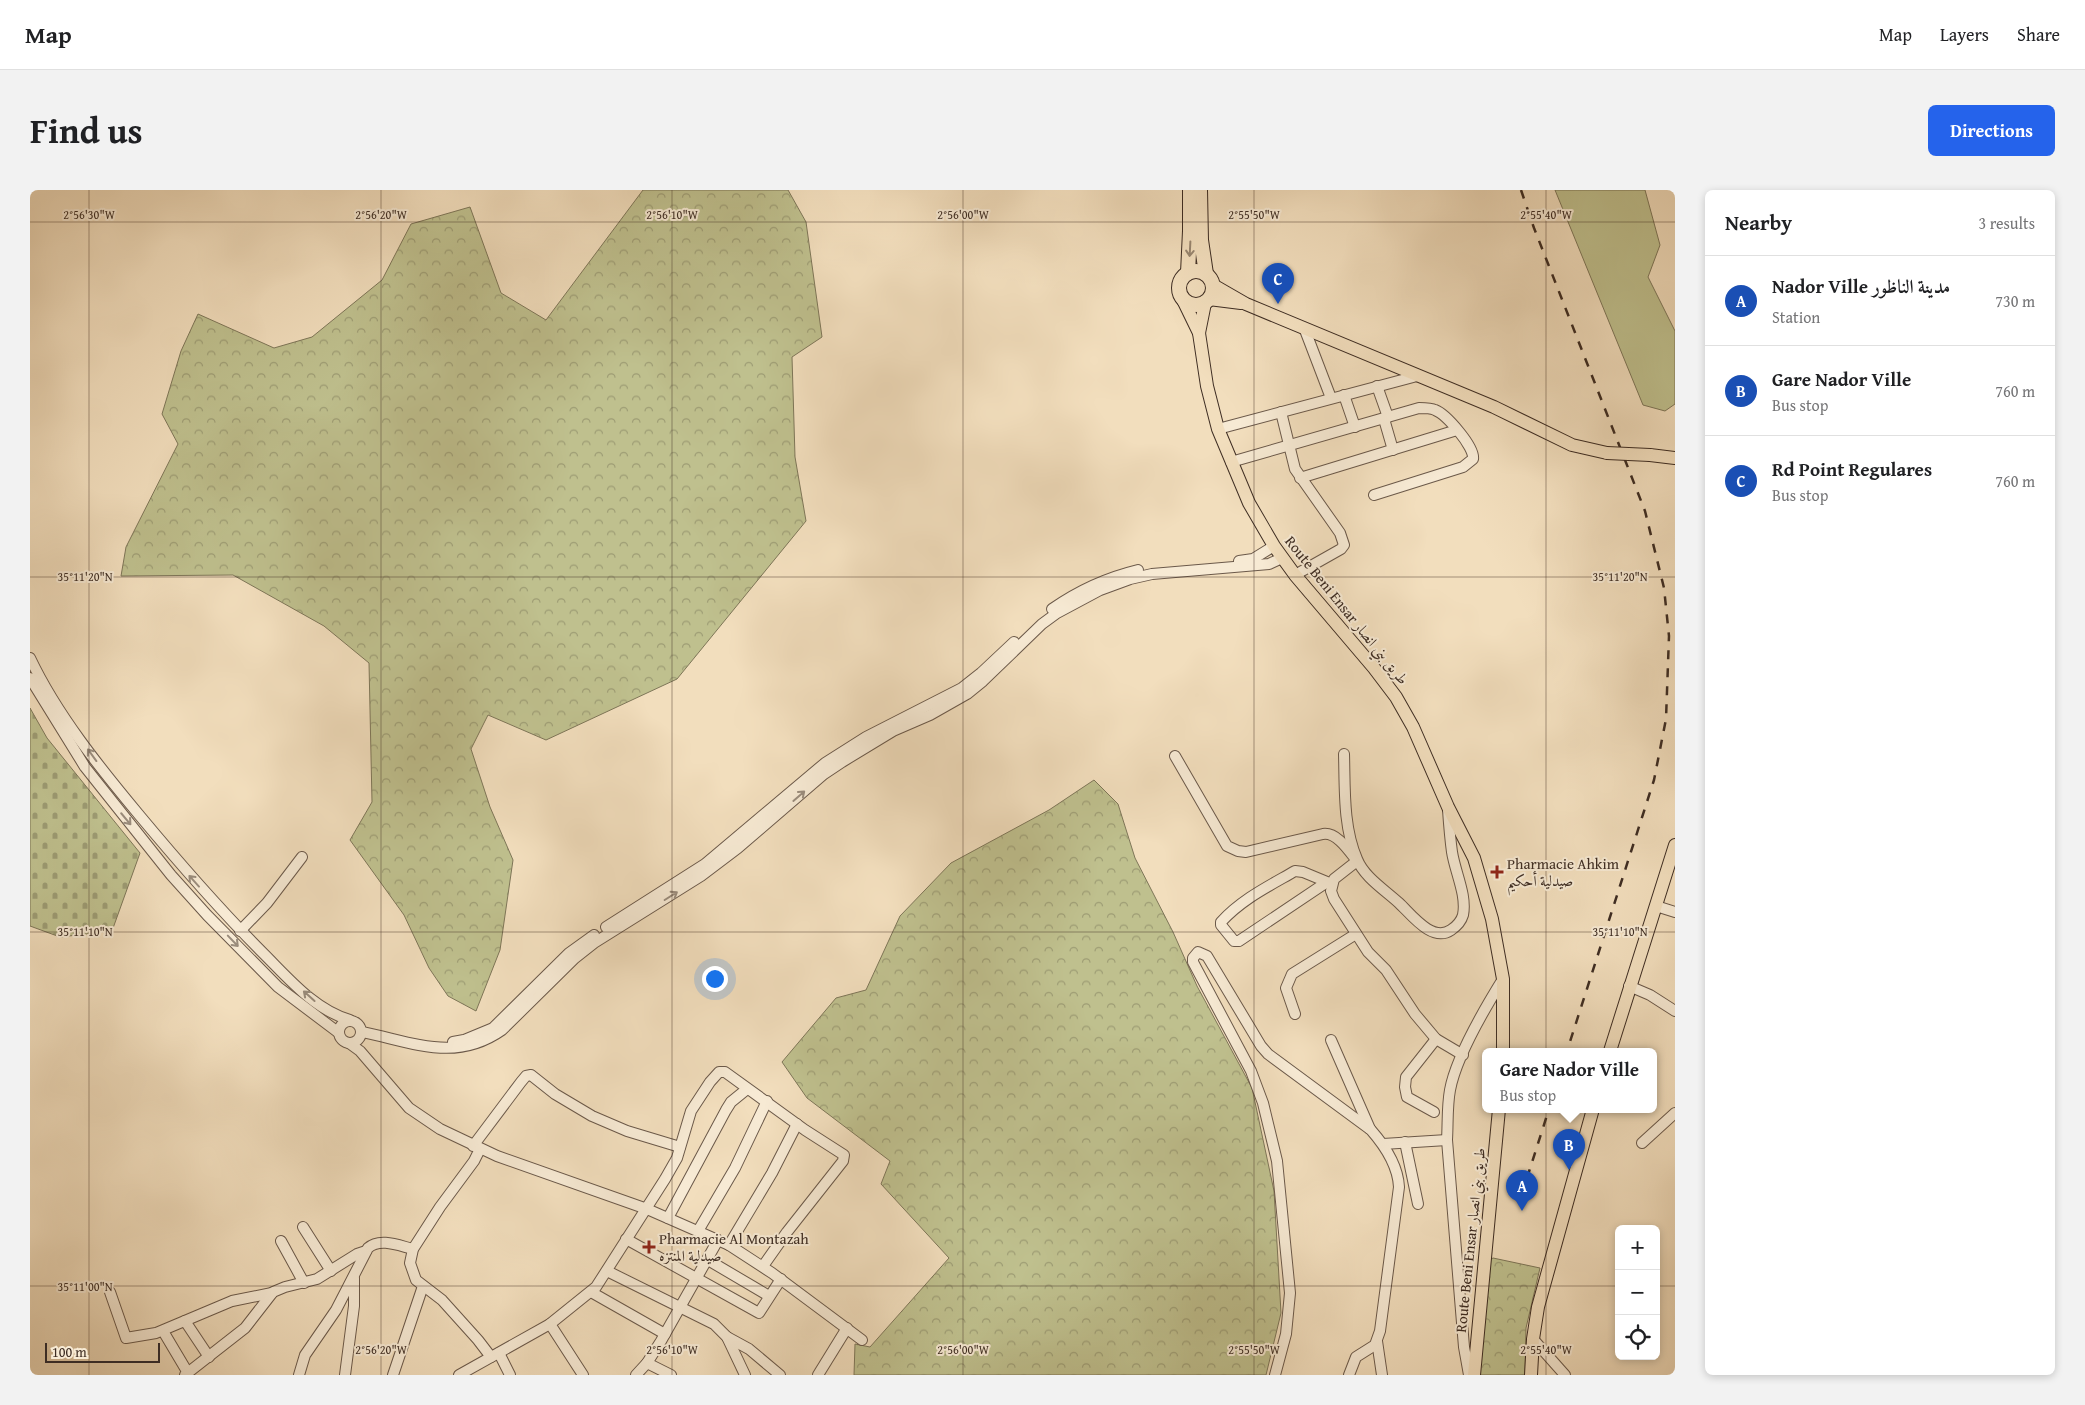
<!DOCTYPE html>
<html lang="en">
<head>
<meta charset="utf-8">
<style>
  :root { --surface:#fff; --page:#f2f2f2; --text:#202124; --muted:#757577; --line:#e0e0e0; --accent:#2563eb }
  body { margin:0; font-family:"Gentium Book Plus",Amiri,serif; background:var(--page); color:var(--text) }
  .controls { position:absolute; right:15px; bottom:15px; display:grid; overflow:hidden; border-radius:8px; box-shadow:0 2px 8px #0003 }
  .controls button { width:45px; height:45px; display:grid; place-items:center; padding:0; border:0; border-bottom:1px solid var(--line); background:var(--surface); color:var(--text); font:25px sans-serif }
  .scale { position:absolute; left:15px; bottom:12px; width:115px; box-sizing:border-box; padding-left:5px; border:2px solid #3e2d23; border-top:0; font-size:14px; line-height:18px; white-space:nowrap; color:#3e2d23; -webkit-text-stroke:4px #f7ead4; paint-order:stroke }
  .you { position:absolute; left:684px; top:788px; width:18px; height:18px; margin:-12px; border:4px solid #fff; border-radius:50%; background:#1a73e8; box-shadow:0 0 0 8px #1a73e833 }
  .badge { display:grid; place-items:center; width:32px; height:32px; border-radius:50%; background:var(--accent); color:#fff; font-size:16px; font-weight:700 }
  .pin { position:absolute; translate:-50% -41px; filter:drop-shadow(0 1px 2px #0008) }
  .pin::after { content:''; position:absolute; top:26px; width:18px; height:15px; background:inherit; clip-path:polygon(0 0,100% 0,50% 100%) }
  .popup { position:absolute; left:1452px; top:858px; width:175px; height:65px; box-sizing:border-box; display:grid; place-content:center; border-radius:8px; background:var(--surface); filter:drop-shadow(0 1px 4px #0005); font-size:16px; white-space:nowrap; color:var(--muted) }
  .popup b { font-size:19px; color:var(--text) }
  .popup::after { content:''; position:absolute; left:50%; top:100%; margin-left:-10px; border:10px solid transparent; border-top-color:var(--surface) }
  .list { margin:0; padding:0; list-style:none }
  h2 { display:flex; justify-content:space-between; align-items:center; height:65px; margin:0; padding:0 20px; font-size:21px }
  h2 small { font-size:16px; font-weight:400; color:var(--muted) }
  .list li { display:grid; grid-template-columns:32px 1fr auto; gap:15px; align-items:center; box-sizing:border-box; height:90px; padding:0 20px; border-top:1px solid var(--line) }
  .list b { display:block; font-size:19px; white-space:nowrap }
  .list p { margin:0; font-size:16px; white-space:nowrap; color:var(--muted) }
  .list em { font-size:16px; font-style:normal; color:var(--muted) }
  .icon { flex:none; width:28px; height:28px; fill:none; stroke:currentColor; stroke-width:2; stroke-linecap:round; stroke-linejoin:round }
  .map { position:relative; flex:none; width:1645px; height:1185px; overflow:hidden; border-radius:8px }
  header { display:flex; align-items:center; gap:30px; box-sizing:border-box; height:70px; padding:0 25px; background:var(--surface); border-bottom:1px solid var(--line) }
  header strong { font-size:24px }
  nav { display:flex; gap:28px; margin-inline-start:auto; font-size:18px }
  .intro { display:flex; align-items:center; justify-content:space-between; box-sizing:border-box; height:120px; padding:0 30px }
  h1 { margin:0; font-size:35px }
  .button { padding:12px 22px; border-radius:8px; background:var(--accent); color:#fff; font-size:18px; font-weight:700 }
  main { display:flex; gap:30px; padding:0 30px }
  aside { flex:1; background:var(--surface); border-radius:8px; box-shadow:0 2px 8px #0003 }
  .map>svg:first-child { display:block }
  .green { fill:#bfc08e; stroke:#7e7658 }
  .forest { fill:url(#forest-crowns); stroke:#7e7658 }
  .cemetery { fill:url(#cemetery-stones); stroke:#7e7658 }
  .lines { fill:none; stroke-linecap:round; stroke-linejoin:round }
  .minor-casing { stroke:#6b594a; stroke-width:12 }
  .major-casing { stroke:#3e2d23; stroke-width:14 }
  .highway-casing { stroke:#3e2d23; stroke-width:16 }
  .minor { stroke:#f7ead4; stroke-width:10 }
  .major { stroke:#f2debd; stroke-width:12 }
  .highway { stroke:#f2debd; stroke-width:14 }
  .rail { stroke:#3e2d23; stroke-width:2.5; stroke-dasharray:9 9; stroke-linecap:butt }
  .major-bridge-casing { stroke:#3e2d23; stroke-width:14; stroke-linecap:butt }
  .major-bridge { stroke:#f2debd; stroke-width:12 }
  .oneway { stroke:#988670 }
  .oneway2 { stroke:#9a8c7c }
  .ticks { fill:none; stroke:#3e2d23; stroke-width:1; stroke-opacity:0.45 }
  .poi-dot { fill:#8f2418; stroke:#f7ead4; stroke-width:2 }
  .labels { text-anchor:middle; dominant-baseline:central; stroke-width:4; stroke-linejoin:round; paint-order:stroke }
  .street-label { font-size:15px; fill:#3e2d23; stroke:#f7ead4 }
  .poi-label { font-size:15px; fill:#3e2d23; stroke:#f7ead4; text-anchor:start }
  .ticks-label { font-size:12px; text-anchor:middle; fill:#3e2d23; stroke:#f7ead4; stroke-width:4; stroke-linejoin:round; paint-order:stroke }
</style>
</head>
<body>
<header>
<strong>Map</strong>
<nav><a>Map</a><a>Layers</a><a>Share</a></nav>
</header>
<div class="intro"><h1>Find us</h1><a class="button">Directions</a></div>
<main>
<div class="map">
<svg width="1645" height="1185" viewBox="0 0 1645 1185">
  <defs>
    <pattern id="forest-crowns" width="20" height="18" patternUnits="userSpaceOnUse" patternTransform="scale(1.25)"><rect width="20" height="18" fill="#bfc08e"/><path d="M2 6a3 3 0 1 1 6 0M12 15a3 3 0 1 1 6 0" fill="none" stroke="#9d9c74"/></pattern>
    <pattern id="cemetery-stones" width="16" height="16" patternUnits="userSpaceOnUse" patternTransform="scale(1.25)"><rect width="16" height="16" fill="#bfc08e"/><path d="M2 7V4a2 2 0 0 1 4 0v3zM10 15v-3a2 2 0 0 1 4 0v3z" fill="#9d9c74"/></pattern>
  </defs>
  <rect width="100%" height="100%" fill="#f2debd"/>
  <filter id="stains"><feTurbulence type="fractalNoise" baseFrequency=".004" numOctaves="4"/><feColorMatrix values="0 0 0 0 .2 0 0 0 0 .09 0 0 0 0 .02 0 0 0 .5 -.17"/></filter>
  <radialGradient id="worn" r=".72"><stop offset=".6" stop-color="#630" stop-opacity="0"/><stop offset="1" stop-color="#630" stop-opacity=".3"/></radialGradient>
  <polygon class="green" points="1525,0 1615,0 1630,55 1618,87 1645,141 1645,214 1635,221 1613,215"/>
  <g class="forest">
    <polygon points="613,0 758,0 776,32 792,147 762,167 765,267 776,331 647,489 516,550 458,525 441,559 460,617 483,670 470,760 446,821 418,806 399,778 374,725 320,650 342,612 339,473 294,436 203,385 91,386 96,357 148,254 132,224 151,161 168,124 244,158 282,147 352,90 381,34 440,17 471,103 516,130"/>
    <polygon points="1064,590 1088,614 1105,668 1143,742 1167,796 1222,898 1244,1001 1251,1123 1236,1185 824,1185 825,1154 840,1157 919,1068 851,994 860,971 777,908 752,872 806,808 836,800 870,726 921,673 1019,620"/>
    <polygon points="1463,1068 1510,1078 1496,1138 1495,1185 1449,1185 1458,1071"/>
  </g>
  <polygon class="cemetery" points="0,518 17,548 110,663 82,741 30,747 0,736"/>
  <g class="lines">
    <defs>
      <g id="minor">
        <polyline points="1275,140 1301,208"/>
        <polyline points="1347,196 1358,227"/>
        <polyline points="1314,205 1325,237"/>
        <polyline points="1251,222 1265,279 1310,343 1314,355 1311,359 1265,385"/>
        <polyline points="1354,229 1363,260"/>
        <polyline points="1188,239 1387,186"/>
        <path d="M1201,272L1389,218C1394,218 1401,218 1405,220C1416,224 1445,257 1443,269L1433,277L1344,305"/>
        <polyline points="1270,288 1427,240"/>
        <polyline points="1209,371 1223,369 1244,356"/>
        <path d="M1022,419C1049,400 1075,388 1108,380"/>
        <path d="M0,468C27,525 70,578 110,626C150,674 190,720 234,764C259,789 285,820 320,830"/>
        <polyline points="0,488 55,577 141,685 177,725 248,797 309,843"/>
        <path d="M1314,564C1315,598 1313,637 1327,669C1334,687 1355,700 1369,713C1381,724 1402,753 1421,740C1427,736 1431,732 1433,725C1437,705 1425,682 1422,662C1420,648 1419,634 1418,620"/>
        <path d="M1145,566L1197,656L1208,661L1216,662L1293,644C1307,642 1319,661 1327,671L1304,689L1301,701L1304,709L1338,762L1356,780L1385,824L1406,849L1433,865"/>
        <path d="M1297,692L1209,751H1204L1191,735V732C1212,709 1239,696 1265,681L1273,682L1302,694"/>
        <polyline points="1626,716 1645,722"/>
        <polyline points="576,737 675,674 795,573 836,547 932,498 951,483 984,452"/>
        <polyline points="210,741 237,713 272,667"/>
        <polyline points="1599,796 1620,805 1645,821"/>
        <polyline points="1265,824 1256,798 1262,784 1326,744"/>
        <circle cx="320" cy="842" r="11"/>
        <path d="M332,842C383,852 425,873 472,840L545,768L564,753L671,686L708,658L794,584L812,572L863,541L900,525L937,504L953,491L1012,434L1027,423L1070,400L1100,389L1122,384L1239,374L1252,368"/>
        <polyline points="1301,850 1340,939"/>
        <polyline points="423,852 434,850 463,838 539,763 564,745"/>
        <polyline points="319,853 330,861 379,918 410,939 467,966 617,1019 699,1055 742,1083 832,1150"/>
        <polyline points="1404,922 1377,907 1375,897 1376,887 1406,849"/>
        <polyline points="1375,952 1388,1014"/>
        <polyline points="1612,953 1645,923"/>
        <polyline points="1353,954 1417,950"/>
        <polyline points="443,956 491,892 496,886 501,885 525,904 562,926 597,941 650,957"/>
        <polyline points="450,959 444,971 410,1017 383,1059 380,1073 386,1090 412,1110 448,1150 461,1167"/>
        <polyline points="638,1028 696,920 701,912 717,899"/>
        <polyline points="273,1037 301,1081"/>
        <polyline points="668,1041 705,978 737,911"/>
        <polyline points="596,1049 729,1123 751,1089"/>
        <polyline points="251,1051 274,1093"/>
        <polyline points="699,1055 742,983 767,934"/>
        <polyline points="678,1070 739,1106"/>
        <polyline points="577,1081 684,1134 697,1147 715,1185"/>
        <polyline points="80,1102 96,1148 126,1143 202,1111 242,1103"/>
        <polyline points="561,1102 635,1144"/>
        <polyline points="155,1131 179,1167"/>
        <polyline points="520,1134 553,1185"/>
        <polyline points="133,1141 158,1183"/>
        <polyline points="697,1147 719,1159 750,1185"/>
        <polyline points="1503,1149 1535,1185"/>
        <polyline points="1347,1151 1352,1185"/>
        <polyline points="469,1163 480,1185"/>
        <polyline points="617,1173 641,1185"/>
        <polyline points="155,1185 215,1138 243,1102 255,1097 287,1089 327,1064 336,1061"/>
        <path d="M269,1185L275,1165L306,1120L338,1058C350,1047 370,1056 383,1059"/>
        <polyline points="315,1185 324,1116 324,1088"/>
        <polyline points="363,1185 393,1096"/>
        <polyline points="429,1185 520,1134 566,1097 635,989 647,968 661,921 680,892 689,882 695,882 775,940 814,965 813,971 757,1042 733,1076"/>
        <polyline points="606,1185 617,1173 631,1151 688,1050"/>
        <polyline points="788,1185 817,1138"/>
        <path d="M1245,1185L1256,1144L1260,1103L1247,971L1233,913L1221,881L1163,772V768L1168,762L1177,766L1231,856L1238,864L1341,940C1355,956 1368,976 1369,997L1350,1141L1345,1155L1326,1167L1319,1185"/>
        <path d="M1439,1185L1434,1157L1417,950C1418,933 1417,916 1420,900C1426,867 1455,818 1473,789"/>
      </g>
      <g id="major">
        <polyline points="1183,95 1216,114 1464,217 1542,255 1577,263"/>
        <polyline points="1152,108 1169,143 1177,196 1188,239 1219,313 1244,356 1265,385 1344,478 1366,507 1383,537 1418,617 1444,668 1462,729 1473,789 1473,861"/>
        <polyline points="1179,109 1211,113"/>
        <polyline points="1169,143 1175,113"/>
        <polyline points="1620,265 1645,268"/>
        <polyline points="1580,861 1645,655"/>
        <polyline points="1444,1185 1469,919"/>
        <polyline points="1501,1185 1503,1149 1508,1117 1563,919"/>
      </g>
      <g id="highway">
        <polyline points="1170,0 1171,50 1176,84"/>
        <circle cx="1166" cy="98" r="17"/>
        <polyline points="1158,83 1160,41 1160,0"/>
      </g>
    </defs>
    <use href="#minor" class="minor-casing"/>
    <use href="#major" class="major-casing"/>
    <use href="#highway" class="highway-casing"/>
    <use href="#minor" class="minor"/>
    <use href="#major" class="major"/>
    <use href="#highway" class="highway"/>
    <g class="rail">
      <polyline points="1491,0 1504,38 1615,321 1634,398 1639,446 1636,529 1624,590 1537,861"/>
      <polyline points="1497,988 1519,919"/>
    </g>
    <defs>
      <polyline id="major-bridge" points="1577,263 1620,265"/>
    </defs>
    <use href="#major-bridge" class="major-bridge-casing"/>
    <use href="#major-bridge" class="major-bridge"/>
  </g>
  <defs><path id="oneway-shaft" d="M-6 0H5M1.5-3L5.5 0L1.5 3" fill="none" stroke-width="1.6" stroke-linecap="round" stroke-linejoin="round" transform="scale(1.25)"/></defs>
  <use class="oneway" href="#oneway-shaft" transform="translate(1160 59) rotate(93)"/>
  <g class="oneway2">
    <use href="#oneway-shaft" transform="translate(62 565) rotate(-126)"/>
    <use href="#oneway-shaft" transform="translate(769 606) rotate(-41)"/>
    <use href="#oneway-shaft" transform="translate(96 629) rotate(50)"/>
    <use href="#oneway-shaft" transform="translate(164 691) rotate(-132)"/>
    <use href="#oneway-shaft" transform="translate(641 706) rotate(-32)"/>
    <use href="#oneway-shaft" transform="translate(203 751) rotate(46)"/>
    <use href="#oneway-shaft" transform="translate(279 806) rotate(-138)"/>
  </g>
  <path class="ticks" d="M59,0V1185M351,0V1185M642,0V1185M933,0V1185M1224,0V1185M1516,0V1185M0,32H1645M0,387H1645M0,742H1645M0,1096H1589M1626,1096H1645"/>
  <g class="poi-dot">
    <path d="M1464.5 674.5h5v5h5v5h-5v5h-5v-5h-5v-5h5z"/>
    <path d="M616.5 1049.5h5v5h5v5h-5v5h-5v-5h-5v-5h5z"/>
  </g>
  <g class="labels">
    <g class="street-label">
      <text transform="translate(1317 420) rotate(51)">Route Beni Ensar طريق بني انصار</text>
      <text transform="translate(1440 1050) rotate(-84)">Route Beni Ensar طريق بني انصار</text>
    </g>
    <g class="poi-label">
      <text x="1477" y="673">Pharmacie Ahkim<tspan x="1477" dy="17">صيدلية أحكيم</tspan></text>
      <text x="629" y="1048">Pharmacie Al Montazah<tspan x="629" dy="17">صيدلية المنتزه</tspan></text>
    </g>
  </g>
  <g class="ticks-label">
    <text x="59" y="29">2°56'30"W</text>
    <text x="351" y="29">2°56'20"W</text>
    <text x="642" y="29">2°56'10"W</text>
    <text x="933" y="29">2°56'00"W</text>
    <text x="1224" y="29">2°55'50"W</text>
    <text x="1516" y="29">2°55'40"W</text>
    <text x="55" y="391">35°11'20"N</text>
    <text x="1590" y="391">35°11'20"N</text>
    <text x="55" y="746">35°11'10"N</text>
    <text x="1590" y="746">35°11'10"N</text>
    <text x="55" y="1101">35°11'00"N</text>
    <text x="351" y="1164">2°56'20"W</text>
    <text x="642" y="1164">2°56'10"W</text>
    <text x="933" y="1164">2°56'00"W</text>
    <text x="1224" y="1164">2°55'50"W</text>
    <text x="1516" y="1164">2°55'40"W</text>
  </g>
  <rect width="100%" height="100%" filter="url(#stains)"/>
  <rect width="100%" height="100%" fill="url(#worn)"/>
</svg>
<div class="controls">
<button>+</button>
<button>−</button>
<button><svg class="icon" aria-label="locate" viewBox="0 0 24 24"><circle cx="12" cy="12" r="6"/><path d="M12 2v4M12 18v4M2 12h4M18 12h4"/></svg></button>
</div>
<div class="scale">100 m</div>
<div class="you"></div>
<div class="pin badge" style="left:1492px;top:1021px;background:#1a4fb4">A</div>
<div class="pin badge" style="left:1539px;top:980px;background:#1a4fb4">B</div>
<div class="popup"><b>Gare Nador Ville</b>Bus stop</div>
<div class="pin badge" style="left:1248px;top:114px;background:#1a4fb4">C</div>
</div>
<aside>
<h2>Nearby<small>3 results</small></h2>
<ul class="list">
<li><span class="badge" style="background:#1a4fb4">A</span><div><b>Nador Ville مدينة الناظور</b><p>Station</p></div><em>730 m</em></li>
<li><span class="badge" style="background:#1a4fb4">B</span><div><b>Gare Nador Ville</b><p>Bus stop</p></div><em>760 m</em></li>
<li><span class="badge" style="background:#1a4fb4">C</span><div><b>Rd Point Regulares</b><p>Bus stop</p></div><em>760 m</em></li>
</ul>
</aside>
</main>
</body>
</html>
